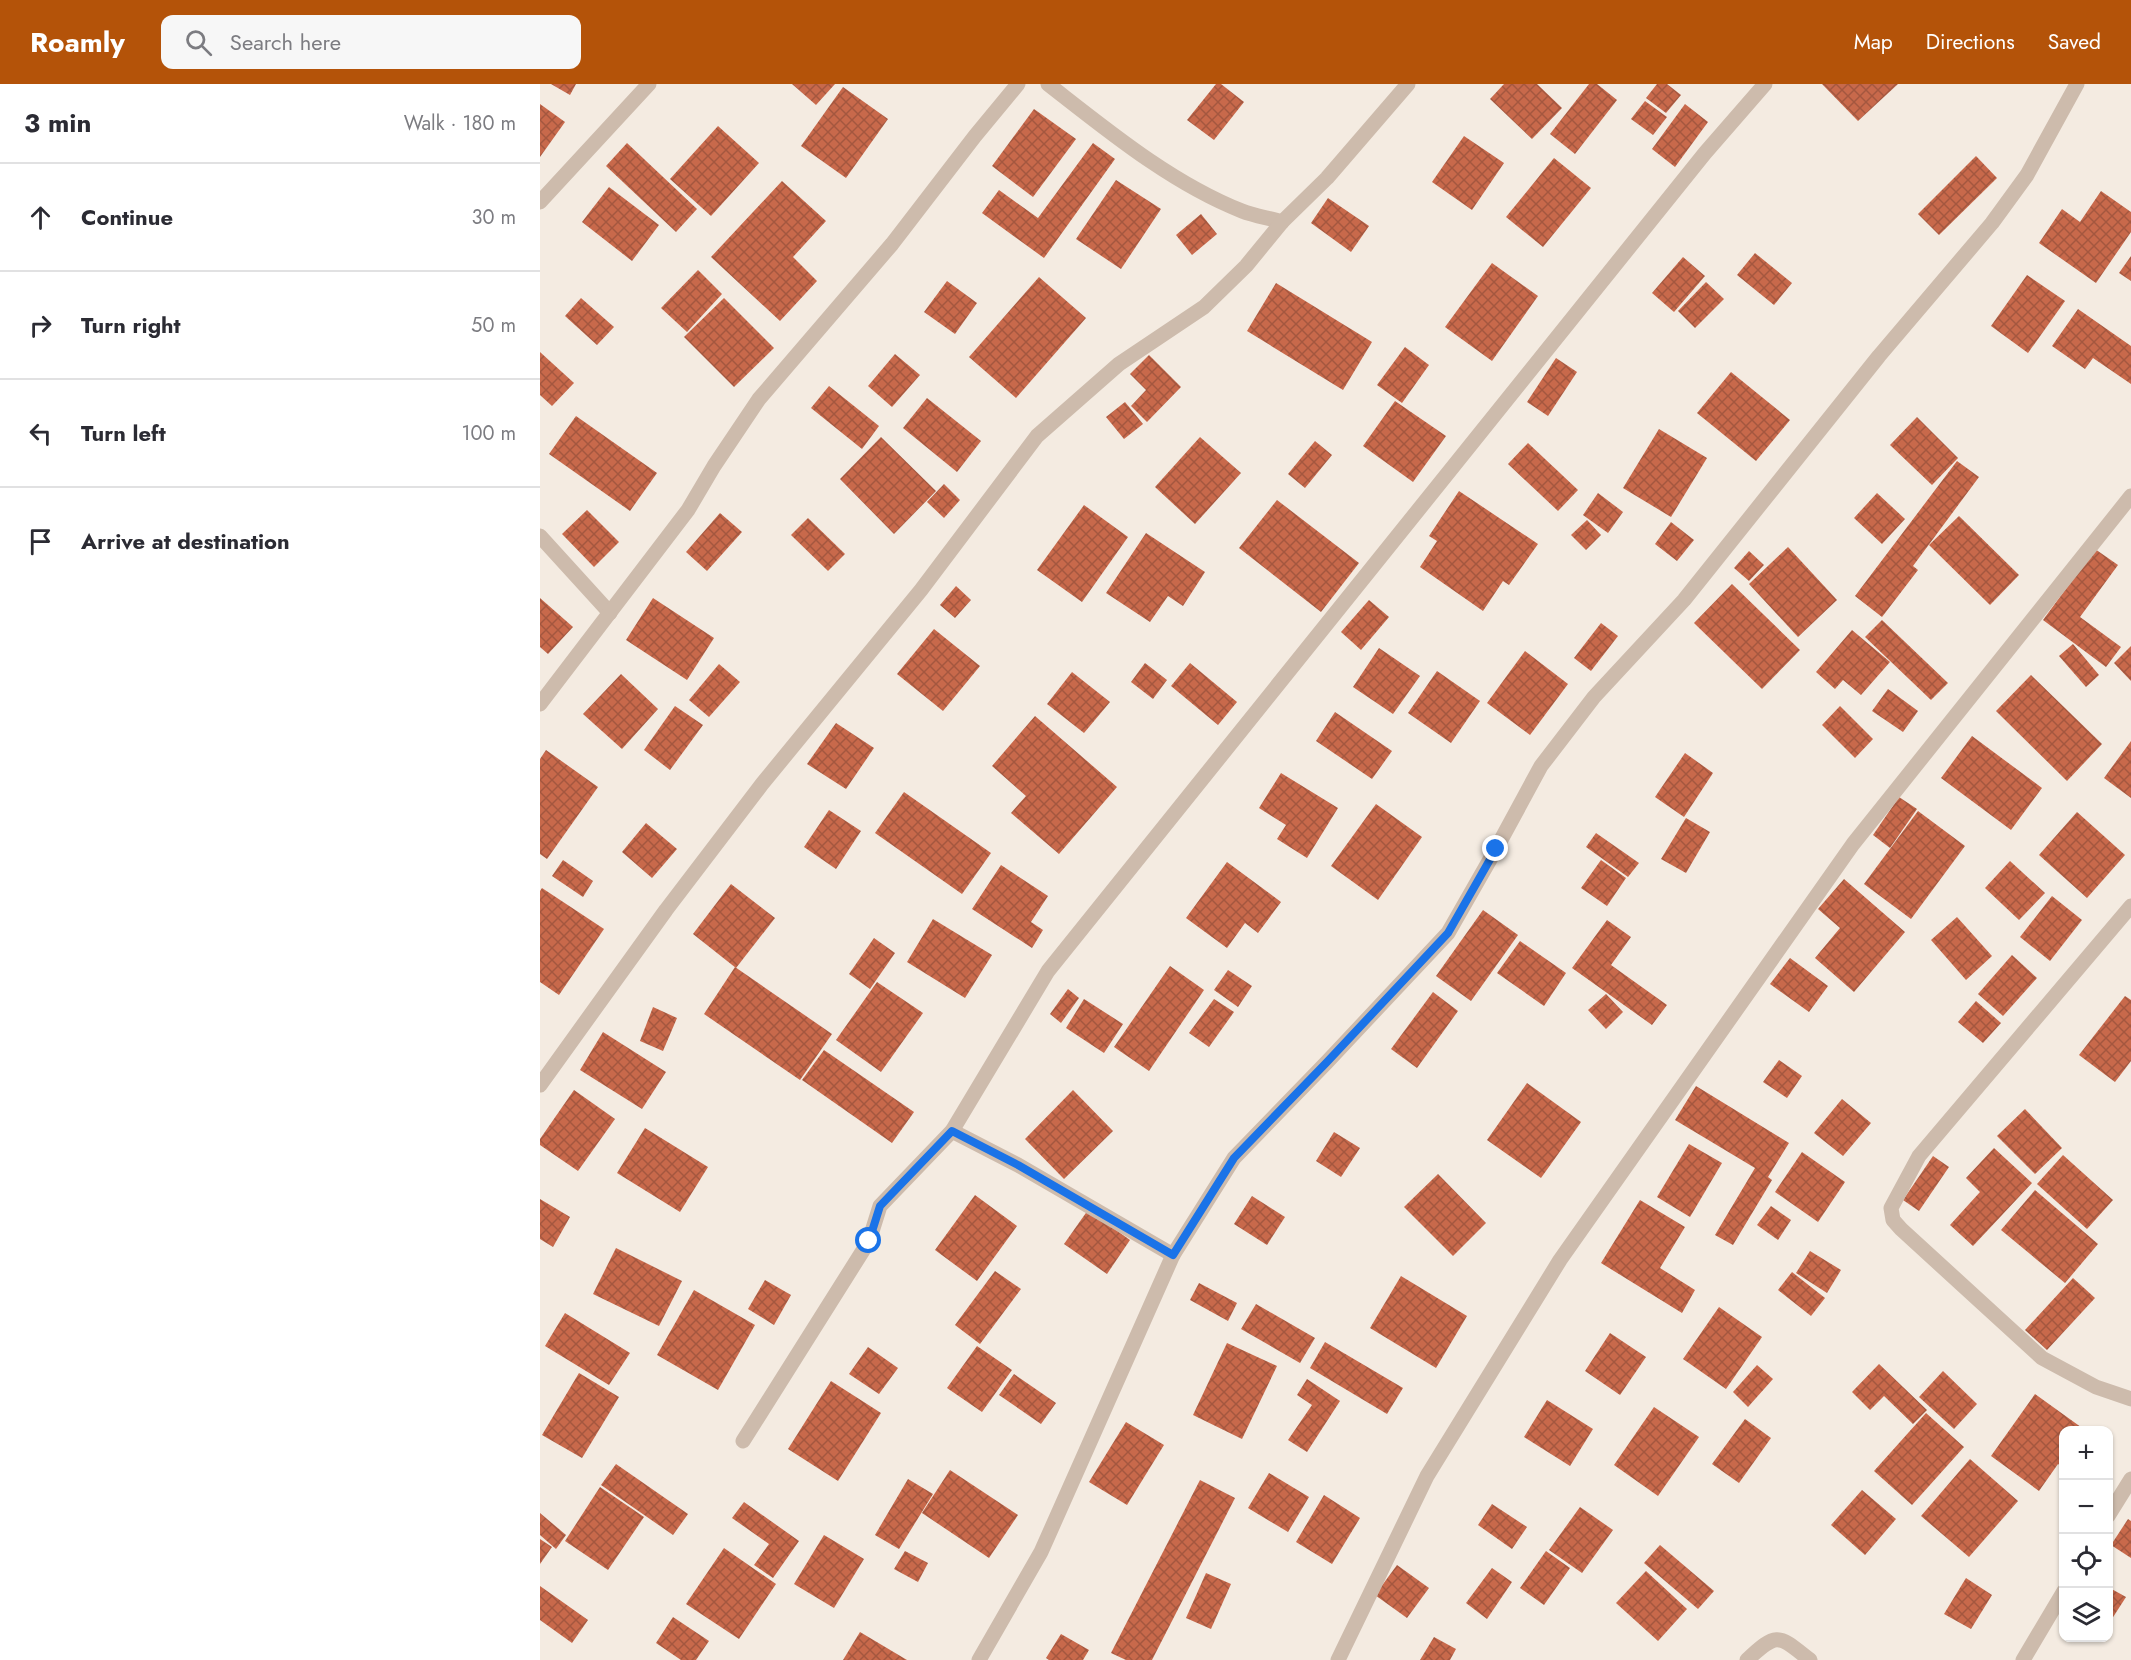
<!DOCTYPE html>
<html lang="en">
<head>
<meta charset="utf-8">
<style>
  :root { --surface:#fff; --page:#f7f7f7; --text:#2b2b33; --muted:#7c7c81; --line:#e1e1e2; --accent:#b45309 }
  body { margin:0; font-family:Jost,sans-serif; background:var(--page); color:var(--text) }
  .controls { position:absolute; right:18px; bottom:18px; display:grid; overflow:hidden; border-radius:12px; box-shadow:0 2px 4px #0004 }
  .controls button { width:54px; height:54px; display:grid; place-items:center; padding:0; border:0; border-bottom:2px solid var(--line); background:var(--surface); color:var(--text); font:30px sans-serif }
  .stop { position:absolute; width:18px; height:18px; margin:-14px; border:4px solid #1a73e8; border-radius:50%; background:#fff }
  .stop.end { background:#1a73e8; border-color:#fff; box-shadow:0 2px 6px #0008 }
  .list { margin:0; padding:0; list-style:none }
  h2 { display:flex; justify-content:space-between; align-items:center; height:78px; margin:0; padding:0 24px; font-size:26px }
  h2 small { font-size:20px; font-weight:400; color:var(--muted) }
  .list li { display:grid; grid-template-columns:39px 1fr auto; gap:18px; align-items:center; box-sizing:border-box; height:108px; padding:0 24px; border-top:2px solid var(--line) }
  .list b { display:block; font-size:22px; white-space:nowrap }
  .list em { font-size:20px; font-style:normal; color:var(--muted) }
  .icon { flex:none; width:33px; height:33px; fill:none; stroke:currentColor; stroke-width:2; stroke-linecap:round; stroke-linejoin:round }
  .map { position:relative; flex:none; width:1591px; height:1576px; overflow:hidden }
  header { display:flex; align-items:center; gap:36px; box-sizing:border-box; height:84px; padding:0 30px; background:var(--accent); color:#fff }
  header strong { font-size:28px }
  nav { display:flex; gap:33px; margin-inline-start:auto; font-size:21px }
  .search { width:420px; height:54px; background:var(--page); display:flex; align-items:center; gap:15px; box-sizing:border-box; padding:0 21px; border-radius:12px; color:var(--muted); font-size:22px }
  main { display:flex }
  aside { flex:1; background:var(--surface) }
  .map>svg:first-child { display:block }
  .building { fill:url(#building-cross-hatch) }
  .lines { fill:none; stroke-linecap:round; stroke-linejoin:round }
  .minor { stroke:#cdbbac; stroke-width:15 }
  .route { stroke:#1a73e8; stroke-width:8 }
</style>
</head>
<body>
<header>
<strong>Roamly</strong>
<div class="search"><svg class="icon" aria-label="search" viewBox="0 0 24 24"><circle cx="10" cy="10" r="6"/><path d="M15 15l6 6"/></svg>Search here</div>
<nav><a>Map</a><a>Directions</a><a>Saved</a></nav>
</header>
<main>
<aside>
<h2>3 min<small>Walk · 180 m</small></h2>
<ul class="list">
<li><svg class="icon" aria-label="ahead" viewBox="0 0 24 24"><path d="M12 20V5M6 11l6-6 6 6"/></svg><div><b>Continue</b></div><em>30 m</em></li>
<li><svg class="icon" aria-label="right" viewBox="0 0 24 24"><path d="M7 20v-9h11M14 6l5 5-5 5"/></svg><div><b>Turn right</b></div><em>50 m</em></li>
<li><svg class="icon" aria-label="left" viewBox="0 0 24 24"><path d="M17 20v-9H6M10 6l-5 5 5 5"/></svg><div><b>Turn left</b></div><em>100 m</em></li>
<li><svg class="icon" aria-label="arrive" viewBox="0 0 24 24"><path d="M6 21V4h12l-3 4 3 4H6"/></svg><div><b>Arrive at destination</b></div></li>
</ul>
</aside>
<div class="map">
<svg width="1591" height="1576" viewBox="0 0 1591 1576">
  <defs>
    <pattern id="building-cross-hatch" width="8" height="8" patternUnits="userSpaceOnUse" patternTransform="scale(1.5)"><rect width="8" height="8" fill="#c8694b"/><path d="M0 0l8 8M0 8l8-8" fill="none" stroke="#a4573f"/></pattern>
  </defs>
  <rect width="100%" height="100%" fill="#f4ebe1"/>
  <g class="building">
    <polygon points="11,0 36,0 30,11"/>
    <polygon points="252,0 295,0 276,21"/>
    <polygon points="676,0 681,0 704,18 674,56 647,36"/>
    <polygon points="964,0 997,0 1022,24 992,55 950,15"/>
    <polygon points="1049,0 1057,0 1077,16 1035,70 1010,50"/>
    <polygon points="1117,0 1127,0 1141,11 1126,29 1106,14"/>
    <polygon points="1282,0 1358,0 1318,37"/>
    <polygon points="303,3 348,35 306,94 261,62"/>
    <polygon points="1105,17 1127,33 1113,51 1091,35"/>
    <polygon points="0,20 25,38 0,73"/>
    <polygon points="1145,20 1168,38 1135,83 1112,65"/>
    <polygon points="494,25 536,55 493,113 452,82"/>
    <polygon points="178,42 219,79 171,132 130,95"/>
    <polygon points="924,52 964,79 932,126 892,98"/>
    <polygon points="87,59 157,125 136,148 66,82"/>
    <polygon points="553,59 575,75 504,174 442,129 459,106 498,134"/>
    <polygon points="1436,72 1457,94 1399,151 1378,130"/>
    <polygon points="1014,74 1051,104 1003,163 966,133"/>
    <polygon points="576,96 621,125 581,185 536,155"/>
    <polygon points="242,97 286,137 253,173 277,197 240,237 171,173"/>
    <polygon points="69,103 119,141 92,177 42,138"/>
    <polygon points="1561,107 1591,128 1591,148 1556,199 1499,159 1522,125 1540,138"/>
    <polygon points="788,114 829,142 811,168 771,139"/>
    <polygon points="661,130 677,150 652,171 636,151"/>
    <polygon points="1215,169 1252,199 1234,221 1197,191"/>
    <polygon points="1591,172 1591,197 1579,189"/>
    <polygon points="1143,173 1165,192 1134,228 1112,209"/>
    <polygon points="952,179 998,212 952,277 905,243"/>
    <polygon points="158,186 182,210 147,248 121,224"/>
    <polygon points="1487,191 1525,217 1488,269 1451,242"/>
    <polygon points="499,193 546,234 476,314 429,273"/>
    <polygon points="407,197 437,219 415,250 384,228"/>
    <polygon points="1166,198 1184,215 1155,244 1138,227"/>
    <polygon points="736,199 832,258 803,306 707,247"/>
    <polygon points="41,214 74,243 57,261 25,232"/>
    <polygon points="184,214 234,264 194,303 144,253"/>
    <polygon points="1538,225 1591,262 1591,300 1553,274 1545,285 1512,262"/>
    <polygon points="865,263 889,281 862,319 837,301"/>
    <polygon points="0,268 34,299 12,322 0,311"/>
    <polygon points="355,270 380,291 352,323 328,302"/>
    <polygon points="609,271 641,303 607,338 591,322 606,306 590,290"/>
    <polygon points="1016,274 1037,288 1008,332 987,318"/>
    <polygon points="1191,288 1250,336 1216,377 1157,329"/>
    <polygon points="289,302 339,342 322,365 271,324"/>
    <polygon points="387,314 441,357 417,388 363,344"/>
    <polygon points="855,317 906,352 873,398 823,362"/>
    <polygon points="585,318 603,340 584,355 566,333"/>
    <polygon points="36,332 117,389 90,427 9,370"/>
    <polygon points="1377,333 1418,374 1392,401 1350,361"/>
    <polygon points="1119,345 1167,374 1131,433 1083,404"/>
    <polygon points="341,353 396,407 354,450 300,395"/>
    <polygon points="660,353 701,389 655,440 615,403"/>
    <polygon points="775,357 792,371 765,404 748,390"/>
    <polygon points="988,359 1038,406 1018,427 968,380"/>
    <polygon points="1417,377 1439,393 1373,482 1378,486 1342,533 1315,512"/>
    <polygon points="404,400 420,416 404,434 387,418"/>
    <polygon points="919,407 998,460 969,501 963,497 943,527 880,483 897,457 889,452"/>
    <polygon points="1058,409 1083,428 1068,449 1043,431"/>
    <polygon points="1337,409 1365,435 1342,460 1314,434"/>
    <polygon points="737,416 819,479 781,528 699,464"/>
    <polygon points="544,421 588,453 542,518 497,486"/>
    <polygon points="47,426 79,458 54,483 22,450"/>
    <polygon points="180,429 202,448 167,487 146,468"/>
    <polygon points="1419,432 1479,491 1450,521 1389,461"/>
    <polygon points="268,434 305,470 288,487 251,451"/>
    <polygon points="1047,436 1061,451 1046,466 1031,451"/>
    <polygon points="1131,438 1154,456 1137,477 1115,460"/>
    <polygon points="606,449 665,488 643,522 628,512 610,538 566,509"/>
    <polygon points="1248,463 1297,516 1258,553 1209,500"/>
    <polygon points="1555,465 1578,481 1540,533 1581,563 1566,583 1503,536"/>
    <polygon points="1209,467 1224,481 1209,497 1194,484"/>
    <polygon points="1192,500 1260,566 1222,605 1154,539"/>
    <polygon points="416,502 431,516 415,534 400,521"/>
    <polygon points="0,514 33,543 8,570 0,563"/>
    <polygon points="113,514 174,554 147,596 86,556"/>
    <polygon points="829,516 849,533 821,566 801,548"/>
    <polygon points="1342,536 1408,599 1391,616 1325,553"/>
    <polygon points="1061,539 1078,552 1051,587 1034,574"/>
    <polygon points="394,545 440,582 403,627 357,590"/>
    <polygon points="1312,546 1350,578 1321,611 1303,596 1295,605 1276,588"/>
    <polygon points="1533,560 1559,591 1546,603 1519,572"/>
    <polygon points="1591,562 1591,597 1574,579"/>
    <polygon points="839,564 880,592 853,630 813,603"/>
    <polygon points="985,567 1028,600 990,651 947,619"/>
    <polygon points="605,579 627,596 613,615 591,598"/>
    <polygon points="650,579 697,618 678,641 631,602"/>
    <polygon points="179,580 200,598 169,633 149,616"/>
    <polygon points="897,587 940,617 911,659 868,629"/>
    <polygon points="532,588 570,618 544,649 507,620"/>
    <polygon points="81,590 118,625 82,665 43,630"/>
    <polygon points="1491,591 1562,660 1527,697 1456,627"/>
    <polygon points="1348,605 1378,627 1363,648 1332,627"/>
    <polygon points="135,622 163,641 130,686 104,666"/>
    <polygon points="1300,622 1333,655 1315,674 1282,641"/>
    <polygon points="795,628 852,667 832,695 776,657"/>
    <polygon points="495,632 577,703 519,770 471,729 486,712 452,682"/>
    <polygon points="296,639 334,664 306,705 267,680"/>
    <polygon points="1432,652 1502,704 1471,746 1401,694"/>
    <polygon points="1591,657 1591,714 1564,694"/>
    <polygon points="6,666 58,703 7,775 0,770 0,675"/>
    <polygon points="1145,669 1173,689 1144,733 1115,713"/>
    <polygon points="741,689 798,724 767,774 737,755 746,741 719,724"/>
    <polygon points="364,708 451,769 422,810 335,749"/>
    <polygon points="1359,713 1377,725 1350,764 1333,751"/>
    <polygon points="836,720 882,753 838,816 791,782"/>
    <polygon points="289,726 321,747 296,785 264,763"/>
    <polygon points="1378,727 1425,762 1371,835 1324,800"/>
    <polygon points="1537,728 1585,771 1547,814 1499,771"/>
    <polygon points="1146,734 1170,748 1146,789 1121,775"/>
    <polygon points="106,739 137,765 112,794 82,768"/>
    <polygon points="1056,749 1099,779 1088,793 1046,763"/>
    <polygon points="23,776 53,797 43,813 12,792"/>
    <polygon points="1061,776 1086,794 1067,822 1041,804"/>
    <polygon points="1470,777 1505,809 1479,836 1445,804"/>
    <polygon points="687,778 741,818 718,849 705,839 687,864 646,834"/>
    <polygon points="461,781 508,812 491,838 503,846 492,864 432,825"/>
    <polygon points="1304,795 1365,848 1314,908 1275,874 1300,844 1278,825"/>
    <polygon points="191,800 235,834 196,884 153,850"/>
    <polygon points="2,804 64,845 19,911 0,898 0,807"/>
    <polygon points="1512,812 1542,836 1510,877 1480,853"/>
    <polygon points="943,826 978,851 931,917 896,892"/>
    <polygon points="1417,833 1452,872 1426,896 1391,856"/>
    <polygon points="393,835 452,871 425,914 367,878"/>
    <polygon points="1067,836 1091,853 1071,881 1127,921 1112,941 1032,884"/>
    <polygon points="334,854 355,869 330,905 309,890"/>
    <polygon points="980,857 1026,889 1004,922 957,889"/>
    <polygon points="1472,871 1497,894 1463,932 1438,910"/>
    <polygon points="1250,874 1288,902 1269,928 1230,900"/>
    <polygon points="630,882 664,906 609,987 574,963"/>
    <polygon points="195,883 292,950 260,996 164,930"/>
    <polygon points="688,886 712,902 698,923 674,906"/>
    <polygon points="337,898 383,929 341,988 296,956"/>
    <polygon points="528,905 539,914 521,939 510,930"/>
    <polygon points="893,908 918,927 877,984 851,965"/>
    <polygon points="1066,910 1083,928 1066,945 1048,926"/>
    <polygon points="1585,912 1591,916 1591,977 1575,998 1539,971"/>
    <polygon points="544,915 583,940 564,969 526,944"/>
    <polygon points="674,915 694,928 669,963 649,949"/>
    <polygon points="1436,917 1461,939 1443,959 1418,938"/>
    <polygon points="113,923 137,934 123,967 100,957"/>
    <polygon points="63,948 126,988 102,1025 40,986"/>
    <polygon points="284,966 374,1028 352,1059 262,996"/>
    <polygon points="1239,976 1262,992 1247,1014 1223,998"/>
    <polygon points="987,999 1041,1038 1001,1094 947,1056"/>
    <polygon points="1156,1002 1249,1059 1228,1093 1232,1096 1193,1161 1175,1151 1215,1084 1135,1036"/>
    <polygon points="34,1006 75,1035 38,1087 0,1061 0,1055"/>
    <polygon points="533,1006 573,1047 524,1095 485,1055"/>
    <polygon points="1302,1015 1331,1039 1303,1072 1274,1049"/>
    <polygon points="1485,1025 1522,1064 1495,1090 1457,1052"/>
    <polygon points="105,1044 168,1083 140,1128 77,1089"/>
    <polygon points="794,1048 820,1064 801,1093 776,1077"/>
    <polygon points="1149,1060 1182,1079 1150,1133 1117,1113"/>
    <polygon points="1454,1064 1492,1099 1433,1162 1410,1141 1440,1108 1426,1094"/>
    <polygon points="1262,1068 1305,1098 1278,1138 1235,1108"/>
    <polygon points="1523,1071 1573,1116 1547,1145 1497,1100"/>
    <polygon points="1393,1072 1409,1083 1379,1127 1363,1116"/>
    <polygon points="898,1090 946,1139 913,1172 864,1123"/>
    <polygon points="1495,1106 1558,1160 1525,1199 1461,1146"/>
    <polygon points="435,1111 477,1142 437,1197 395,1166"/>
    <polygon points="712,1112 745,1133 727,1161 694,1140"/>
    <polygon points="0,1115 30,1133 13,1163 0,1155"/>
    <polygon points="1100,1116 1145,1143 1120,1184 1155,1206 1142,1229 1061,1179"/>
    <polygon points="1231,1122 1251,1136 1238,1156 1217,1141"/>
    <polygon points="548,1126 590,1156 567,1190 524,1160"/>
    <polygon points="76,1164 142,1197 119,1242 53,1210"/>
    <polygon points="1270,1167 1301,1186 1287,1209 1256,1189"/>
    <polygon points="455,1187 481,1205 440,1260 415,1241"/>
    <polygon points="1252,1188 1285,1214 1271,1232 1238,1206"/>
    <polygon points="861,1192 927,1232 896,1284 830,1244"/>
    <polygon points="1533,1194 1555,1214 1507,1266 1485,1246"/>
    <polygon points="225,1196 251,1211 234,1241 208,1225"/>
    <polygon points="659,1199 697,1219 688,1237 650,1216"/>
    <polygon points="154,1206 215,1241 178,1306 117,1271"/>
    <polygon points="716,1220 775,1254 760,1279 701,1245"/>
    <polygon points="1179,1223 1222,1253 1186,1305 1143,1275"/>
    <polygon points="25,1229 90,1269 69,1301 5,1262"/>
    <polygon points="1070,1249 1106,1273 1080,1311 1045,1287"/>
    <polygon points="785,1258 863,1304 847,1330 770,1284"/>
    <polygon points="687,1259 737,1282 702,1355 653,1331"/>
    <polygon points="437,1262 472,1286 442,1328 407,1304"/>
    <polygon points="328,1263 358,1284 339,1310 309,1290"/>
    <polygon points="1339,1280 1387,1326 1373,1340 1344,1312 1330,1326 1312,1308"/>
    <polygon points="1217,1281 1233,1295 1208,1323 1193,1308"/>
    <polygon points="1403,1287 1437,1320 1414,1345 1379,1313"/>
    <polygon points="39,1289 79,1313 42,1374 2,1351"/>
    <polygon points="474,1290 516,1319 501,1340 459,1311"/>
    <polygon points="767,1295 800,1317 767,1368 748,1356 772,1321 757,1311"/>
    <polygon points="291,1297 341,1329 298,1397 248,1365"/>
    <polygon points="1495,1310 1545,1346 1524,1346 1524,1384 1518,1380 1499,1407 1451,1372"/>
    <polygon points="1007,1316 1053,1345 1030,1382 984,1353"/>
    <polygon points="1114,1323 1159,1353 1118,1412 1074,1381"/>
    <polygon points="1386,1329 1424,1363 1372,1421 1334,1387"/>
    <polygon points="1205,1335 1231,1354 1199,1399 1172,1380"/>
    <polygon points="586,1338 624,1361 587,1421 549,1398"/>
    <polygon points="1430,1375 1478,1417 1429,1473 1381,1432"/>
    <polygon points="76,1380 148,1430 133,1451 61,1401"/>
    <polygon points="410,1386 478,1431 449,1474 382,1429"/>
    <polygon points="729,1389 769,1413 748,1448 708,1424"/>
    <polygon points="368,1395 393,1410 359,1465 335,1451"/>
    <polygon points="660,1396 695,1414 612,1576 586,1576 571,1569"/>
    <polygon points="60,1403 104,1433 68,1486 25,1457"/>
    <polygon points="1322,1406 1356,1435 1325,1471 1291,1441"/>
    <polygon points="784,1411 820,1434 792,1480 756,1458"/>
    <polygon points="204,1418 259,1457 233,1494 214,1481 229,1460 192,1434"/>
    <polygon points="952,1420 987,1443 972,1465 938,1441"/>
    <polygon points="1040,1423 1073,1446 1042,1489 1009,1466"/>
    <polygon points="0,1429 26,1451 16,1465 0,1451"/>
    <polygon points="1588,1435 1591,1437 1591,1474 1571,1461"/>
    <polygon points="284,1451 324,1475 294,1524 254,1500"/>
    <polygon points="0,1455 12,1463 0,1480"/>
    <polygon points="1120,1461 1174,1507 1158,1525 1104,1479"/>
    <polygon points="184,1464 236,1500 199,1555 146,1520"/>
    <polygon points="365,1467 388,1479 378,1498 354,1485"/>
    <polygon points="1006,1467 1030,1484 1004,1521 980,1504"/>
    <polygon points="857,1481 889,1504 867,1534 835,1511"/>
    <polygon points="952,1484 972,1498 947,1535 926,1519"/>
    <polygon points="1106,1487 1147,1525 1118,1557 1076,1519"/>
    <polygon points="666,1489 691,1500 671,1545 646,1534"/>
    <polygon points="1426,1494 1452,1511 1431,1545 1404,1530"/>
    <polygon points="0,1502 48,1536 32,1559 0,1536"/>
    <polygon points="1568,1503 1586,1513 1568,1541"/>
    <polygon points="133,1533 169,1557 156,1576 141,1576 116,1559"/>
    <polygon points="320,1548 367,1576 303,1576"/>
    <polygon points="521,1550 549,1566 543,1576 509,1576 506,1574"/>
    <polygon points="894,1553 916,1565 910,1576 880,1576"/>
  </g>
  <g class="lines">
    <g class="minor">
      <path d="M508,0C567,46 631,99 702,127C715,132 729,134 742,138"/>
      <polyline points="0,118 109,0"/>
      <polyline points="0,452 70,529"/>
      <polyline points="0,620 148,426 174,382 219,315 352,160 435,52 478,0"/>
      <polyline points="1591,822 1379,1072 1351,1124 1353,1136 1361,1145 1502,1274 1556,1303 1591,1315"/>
      <polyline points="0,1001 126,826 222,700 381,506 497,352 579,280 664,223 706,182 742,138 787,94 868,0"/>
      <polyline points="412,1047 478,1081 633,1171"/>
      <polyline points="203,1357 329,1157 340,1122 412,1047 508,887 1165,69 1225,0"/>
      <polyline points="1568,1432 1591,1395"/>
      <polyline points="439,1576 501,1468 633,1171 694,1074 787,978 908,849 956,765 1001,682 1054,613 1144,516 1339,272 1452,139 1487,91 1537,0"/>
      <polyline points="798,1576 887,1392 1020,1176 1313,760 1591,412"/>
      <path d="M1207,1576C1238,1547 1238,1551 1270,1576"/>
      <polyline points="1483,1576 1524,1507"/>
    </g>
  </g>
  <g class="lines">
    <polyline class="route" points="329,1157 340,1122 412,1047 478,1081 633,1171 694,1074 787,978 908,849 956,765"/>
  </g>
</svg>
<div class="controls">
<button>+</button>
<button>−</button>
<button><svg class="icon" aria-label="locate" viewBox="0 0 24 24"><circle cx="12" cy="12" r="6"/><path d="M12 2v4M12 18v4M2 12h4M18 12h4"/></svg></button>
<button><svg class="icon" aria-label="layers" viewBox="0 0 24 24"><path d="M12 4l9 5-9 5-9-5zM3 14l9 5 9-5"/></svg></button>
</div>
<div class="stop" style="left:329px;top:1157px"></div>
<div class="stop end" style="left:956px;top:765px"></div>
</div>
</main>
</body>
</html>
